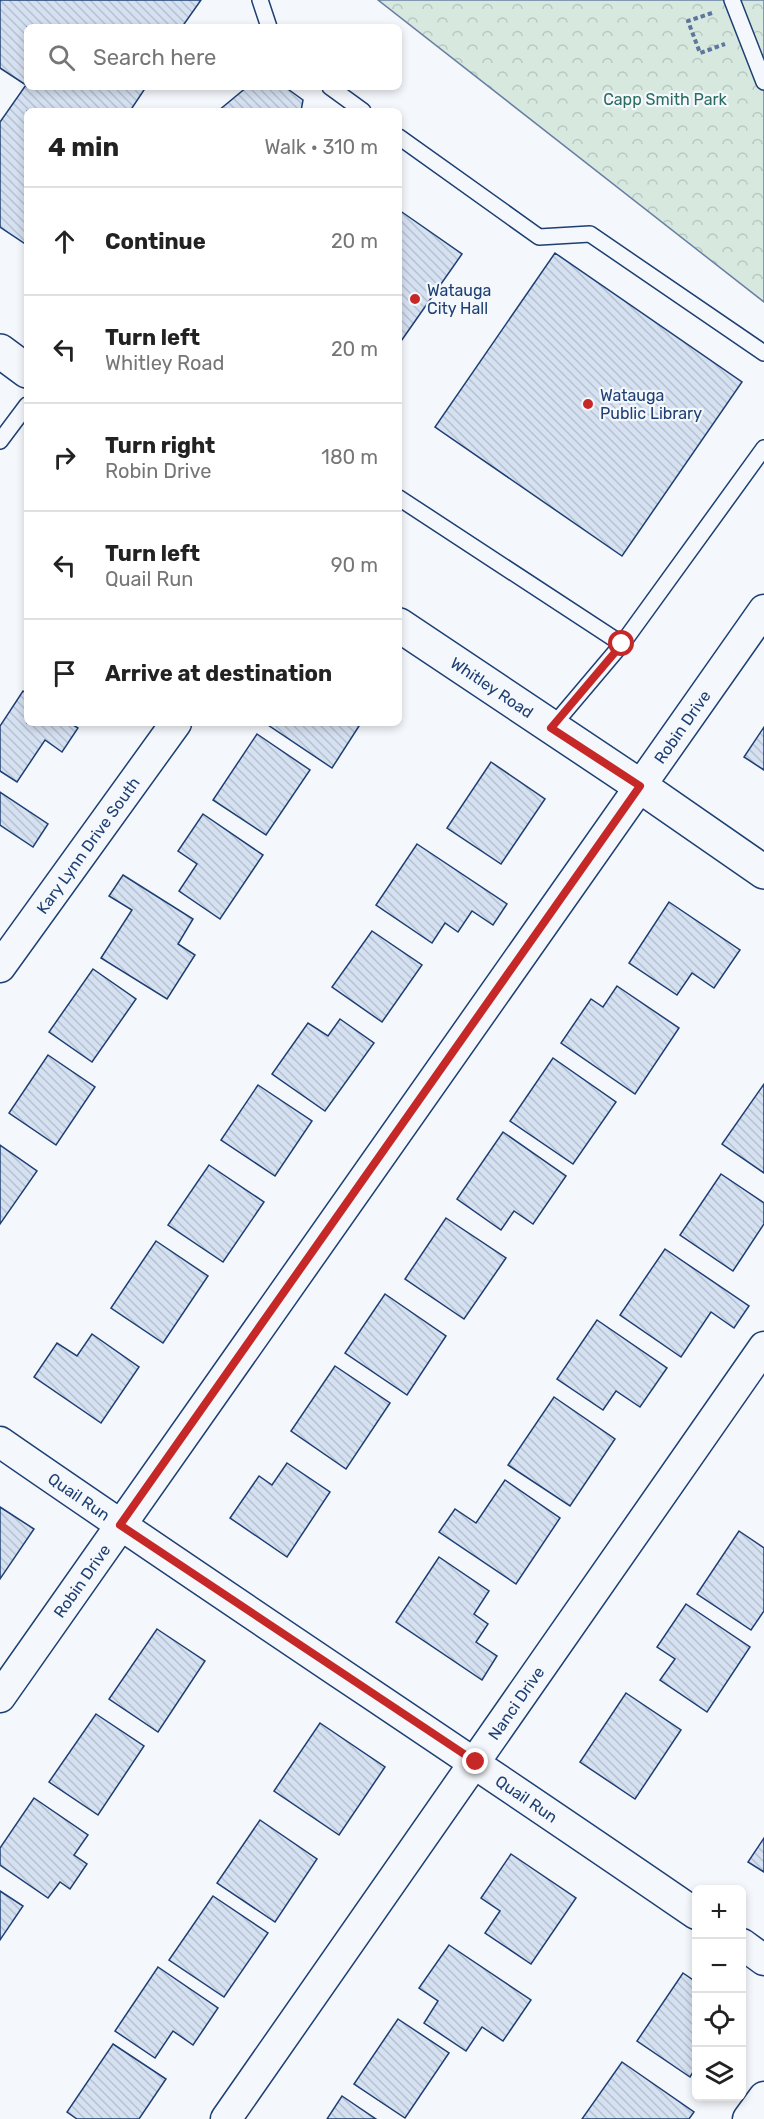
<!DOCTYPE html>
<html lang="en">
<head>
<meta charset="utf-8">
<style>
  :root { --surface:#fff; --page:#f2f2f2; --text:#222; --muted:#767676; --line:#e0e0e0 }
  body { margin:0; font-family:Rubik,sans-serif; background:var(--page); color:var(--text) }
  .controls { position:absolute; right:18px; bottom:18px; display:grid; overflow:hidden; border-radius:9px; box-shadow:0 3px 9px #0003 }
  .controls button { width:54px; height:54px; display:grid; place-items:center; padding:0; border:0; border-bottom:2px solid var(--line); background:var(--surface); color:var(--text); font:30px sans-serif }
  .stop { position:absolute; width:18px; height:18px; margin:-14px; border:4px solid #c62828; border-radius:50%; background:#fff }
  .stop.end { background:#c62828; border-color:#fff; box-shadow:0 2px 6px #0008 }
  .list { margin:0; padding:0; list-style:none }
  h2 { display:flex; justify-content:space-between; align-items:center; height:78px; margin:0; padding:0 24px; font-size:26px }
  h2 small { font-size:20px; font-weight:400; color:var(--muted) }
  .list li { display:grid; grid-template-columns:39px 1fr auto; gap:18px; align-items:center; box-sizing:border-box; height:108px; padding:0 24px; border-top:2px solid var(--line) }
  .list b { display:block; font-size:22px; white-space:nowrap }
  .list p { margin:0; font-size:20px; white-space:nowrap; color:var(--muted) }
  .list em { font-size:20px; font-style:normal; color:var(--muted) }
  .icon { flex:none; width:33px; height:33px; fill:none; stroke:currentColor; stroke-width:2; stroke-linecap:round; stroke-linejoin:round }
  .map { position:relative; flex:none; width:764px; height:2119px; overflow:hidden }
  .search { position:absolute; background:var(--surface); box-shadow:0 3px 9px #0003; left:24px; top:24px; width:378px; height:66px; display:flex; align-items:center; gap:15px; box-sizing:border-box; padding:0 21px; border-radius:9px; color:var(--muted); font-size:22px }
  .panel { position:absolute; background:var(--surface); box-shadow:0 3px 9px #0003; left:24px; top:108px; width:378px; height:618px; border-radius:9px }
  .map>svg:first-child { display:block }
  .forest { fill:url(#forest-crowns); stroke:#687fa3; stroke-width:1.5 }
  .building { fill:url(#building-back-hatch); stroke:#1d3f73; stroke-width:1.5 }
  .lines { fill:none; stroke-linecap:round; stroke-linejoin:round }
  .service-casing { stroke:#1d3f73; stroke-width:18 }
  .minor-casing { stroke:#1d3f73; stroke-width:33 }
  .tertiary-casing { stroke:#1d3f73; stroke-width:36 }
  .path { stroke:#5e769c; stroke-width:4; stroke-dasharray:4.5 3; stroke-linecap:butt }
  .service { stroke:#f4f7fb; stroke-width:15 }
  .minor { stroke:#f4f7fb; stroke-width:30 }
  .tertiary { stroke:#f4f7fb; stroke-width:33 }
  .route { stroke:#c62828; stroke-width:8 }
  .poi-dot { fill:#c62828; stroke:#f4f7fb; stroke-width:2 }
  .labels { text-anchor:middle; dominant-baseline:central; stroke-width:4.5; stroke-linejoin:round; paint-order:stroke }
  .park-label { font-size:16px; fill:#2c6c60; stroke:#f4f7fb }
  .poi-label { font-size:16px; fill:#1d3f73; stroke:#f4f7fb; text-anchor:start }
  .street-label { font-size:16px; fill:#1d3f73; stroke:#f4f7fb }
</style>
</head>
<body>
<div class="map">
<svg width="764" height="2119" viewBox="0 0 764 2119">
  <defs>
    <pattern id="forest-crowns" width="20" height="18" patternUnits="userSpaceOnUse" patternTransform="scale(1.5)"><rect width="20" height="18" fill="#d7e8df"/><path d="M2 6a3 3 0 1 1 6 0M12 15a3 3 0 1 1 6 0" fill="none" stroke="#b8c8c3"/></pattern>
    <pattern id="building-back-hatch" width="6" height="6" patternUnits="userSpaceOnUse" patternTransform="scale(1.5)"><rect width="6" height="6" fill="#d5e0f0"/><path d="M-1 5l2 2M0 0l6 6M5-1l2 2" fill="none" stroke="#b6c1d1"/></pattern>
  </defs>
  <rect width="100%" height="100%" fill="#f4f7fb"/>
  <polygon class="forest" points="378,0 764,0 764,302"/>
  <g class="building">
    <polygon points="0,0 201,0 182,27 27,27 27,87 146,87 130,111 27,111 27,245 0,227 0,122 26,85 0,68"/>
    <polygon points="247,87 285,87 303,100 301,111 218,111"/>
    <polygon points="399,210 462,254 399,344"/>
    <polygon points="555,253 742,382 622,556 435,427"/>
    <polygon points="23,691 27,694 27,723 70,723 78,728 62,752 45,740 17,782 0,771 0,726"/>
    <polygon points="265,723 361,723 332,768"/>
    <polygon points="764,727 764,770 744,757"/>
    <polygon points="257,734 310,770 266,835 213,800"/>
    <polygon points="491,762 545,799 501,864 447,828"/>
    <polygon points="0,792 48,824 33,847 0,825"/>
    <polygon points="203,814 263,855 220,919 179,891 197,864 178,851"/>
    <polygon points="417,844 507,904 493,925 472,911 458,932 445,923 432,943 376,905"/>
    <polygon points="123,875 193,919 178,944 195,955 167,999 101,958 132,910 109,896"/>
    <polygon points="669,902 740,950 714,988 692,973 677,995 629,963"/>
    <polygon points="372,931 422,965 382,1022 332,987"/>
    <polygon points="93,969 136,999 92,1062 49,1032"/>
    <polygon points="617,986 679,1028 635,1094 561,1043 591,999 603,1007"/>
    <polygon points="340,1019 374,1043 325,1111 272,1074 308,1023 328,1036"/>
    <polygon points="48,1055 95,1087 56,1145 9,1113"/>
    <polygon points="553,1058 616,1102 573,1164 510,1121"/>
    <polygon points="764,1084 764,1173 722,1144"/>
    <polygon points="258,1085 312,1121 275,1176 221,1140"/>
    <polygon points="503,1132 566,1176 533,1224 514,1211 501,1230 457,1199"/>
    <polygon points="0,1145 37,1171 0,1224"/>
    <polygon points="209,1165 264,1202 223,1262 168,1225"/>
    <polygon points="721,1174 764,1203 764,1224 733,1271 680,1235"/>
    <polygon points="446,1218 506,1258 464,1319 405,1279"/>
    <polygon points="156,1241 208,1276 163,1343 111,1308"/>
    <polygon points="665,1249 749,1306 734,1328 711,1312 681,1357 620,1315"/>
    <polygon points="385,1294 446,1336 407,1395 345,1353"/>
    <polygon points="597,1320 667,1368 640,1407 616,1391 603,1410 557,1379"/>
    <polygon points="92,1334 139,1367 101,1423 34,1377 57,1343 77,1356"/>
    <polygon points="335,1366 390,1403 346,1469 291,1431"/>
    <polygon points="554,1397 615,1439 570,1506 508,1465"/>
    <polygon points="287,1463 330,1492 287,1557 230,1518 259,1476 272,1485"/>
    <polygon points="505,1480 560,1518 516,1584 439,1532 455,1509 476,1523"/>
    <polygon points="0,1507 34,1529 0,1579"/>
    <polygon points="739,1531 764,1548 764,1611 751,1630 697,1594"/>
    <polygon points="439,1557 489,1591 474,1614 488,1624 476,1642 497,1656 482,1680 396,1622"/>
    <polygon points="686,1604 750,1647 707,1712 660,1680 675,1659 657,1647"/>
    <polygon points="157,1629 205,1661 158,1732 109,1699"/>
    <polygon points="626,1693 681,1730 635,1799 580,1762"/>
    <polygon points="96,1714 144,1746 98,1815 49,1782"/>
    <polygon points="320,1723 385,1767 339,1835 274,1791"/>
    <polygon points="34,1798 88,1835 74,1855 87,1864 70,1889 60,1882 48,1898 0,1865 0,1848"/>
    <polygon points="260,1820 317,1859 275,1922 217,1883"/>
    <polygon points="764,1838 764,1872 748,1862"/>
    <polygon points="511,1854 576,1898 531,1964 485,1933 500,1911 481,1898"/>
    <polygon points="0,1891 23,1906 0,1940"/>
    <polygon points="213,1896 268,1933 224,1997 169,1960"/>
    <polygon points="449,1945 531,2000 503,2041 482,2027 466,2051 424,2023 438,2001 419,1988"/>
    <polygon points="158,1967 218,2008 193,2045 173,2031 155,2058 115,2031"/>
    <polygon points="683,1973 696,1982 696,2067 690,2077 637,2041"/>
    <polygon points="398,2019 449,2053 405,2118 354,2084"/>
    <polygon points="113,2044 166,2079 139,2119 77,2119 67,2112"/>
    <polygon points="622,2062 694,2112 689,2119 582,2119"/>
    <polygon points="342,2096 376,2119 327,2119"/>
  </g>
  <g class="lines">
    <defs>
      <g id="service">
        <polyline points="260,0 269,27"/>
        <polyline points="732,0 764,82"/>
        <polyline points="330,87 363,111"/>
        <polyline points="399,137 539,237 590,234 764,353"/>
        <polyline points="0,441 27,405"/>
        <polyline points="399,498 622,644"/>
        <polyline points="551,728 622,644 764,448"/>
      </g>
      <g id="minor">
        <path id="s1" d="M0,967L176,723"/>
        <path id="s2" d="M0,1442C231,1602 465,1755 696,1914"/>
        <path id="s3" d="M0,1697L764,610"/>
        <polyline points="742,1944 764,1960"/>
        <path id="s4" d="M226,2119L764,1347"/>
        <polyline points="748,2119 764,2097"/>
      </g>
      <g id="tertiary">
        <polyline points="0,351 27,371"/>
        <path id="s5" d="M399,625L640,786L764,872"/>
      </g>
    </defs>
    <use href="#service" class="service-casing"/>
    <use href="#minor" class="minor-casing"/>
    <use href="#tertiary" class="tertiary-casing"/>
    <polyline class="path" points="712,13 688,21 700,53 725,44"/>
    <use href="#service" class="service"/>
    <use href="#minor" class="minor"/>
    <use href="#tertiary" class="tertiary"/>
  </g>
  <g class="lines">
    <polyline class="route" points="476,1762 120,1525 640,786 551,728 622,644"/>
  </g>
  <g class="poi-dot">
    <circle cx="415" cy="299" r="6"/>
    <circle cx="588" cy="404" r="6"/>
  </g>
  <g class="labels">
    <g class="park-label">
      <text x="665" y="99">Capp Smith Park</text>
    </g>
    <g class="poi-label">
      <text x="427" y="290">Watauga<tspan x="427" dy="18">City Hall</tspan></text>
      <text x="600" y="395">Watauga<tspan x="600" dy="18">Public Library</tspan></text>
    </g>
    <g class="street-label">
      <text stroke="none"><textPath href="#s5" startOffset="112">Whitley Road</textPath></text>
      <text stroke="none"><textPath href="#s3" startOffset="1186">Robin Drive</textPath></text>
      <text stroke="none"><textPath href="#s1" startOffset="150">Kary Lynn Drive South</textPath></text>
      <text stroke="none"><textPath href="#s2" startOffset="96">Quail Run</textPath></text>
      <text stroke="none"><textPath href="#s3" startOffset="142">Robin Drive</textPath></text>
      <text stroke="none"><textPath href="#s4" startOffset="507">Nanci Drive</textPath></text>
      <text stroke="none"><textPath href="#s2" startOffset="636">Quail Run</textPath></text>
    </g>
  </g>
</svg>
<div class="controls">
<button>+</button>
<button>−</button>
<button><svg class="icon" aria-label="locate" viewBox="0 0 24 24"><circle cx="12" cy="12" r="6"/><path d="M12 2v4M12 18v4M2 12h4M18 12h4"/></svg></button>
<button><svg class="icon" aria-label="layers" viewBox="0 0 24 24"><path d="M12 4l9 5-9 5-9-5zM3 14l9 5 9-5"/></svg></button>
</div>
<div class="stop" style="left:622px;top:644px"></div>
<div class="stop end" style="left:476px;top:1762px"></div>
<div class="search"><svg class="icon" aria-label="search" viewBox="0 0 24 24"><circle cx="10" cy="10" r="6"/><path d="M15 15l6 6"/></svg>Search here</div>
<section class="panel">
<h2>4 min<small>Walk · 310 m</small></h2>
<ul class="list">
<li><svg class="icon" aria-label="ahead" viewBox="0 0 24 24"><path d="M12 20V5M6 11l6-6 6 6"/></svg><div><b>Continue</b></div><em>20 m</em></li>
<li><svg class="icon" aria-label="left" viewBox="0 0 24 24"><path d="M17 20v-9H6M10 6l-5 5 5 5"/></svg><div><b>Turn left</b><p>Whitley Road</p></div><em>20 m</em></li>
<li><svg class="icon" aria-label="right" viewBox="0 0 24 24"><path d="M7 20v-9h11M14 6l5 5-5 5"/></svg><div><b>Turn right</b><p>Robin Drive</p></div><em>180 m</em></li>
<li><svg class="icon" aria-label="left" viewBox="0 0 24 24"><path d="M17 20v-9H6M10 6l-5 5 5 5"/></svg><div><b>Turn left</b><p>Quail Run</p></div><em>90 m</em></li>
<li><svg class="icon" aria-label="arrive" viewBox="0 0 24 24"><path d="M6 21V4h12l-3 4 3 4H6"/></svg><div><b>Arrive at destination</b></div></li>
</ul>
</section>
</div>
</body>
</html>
